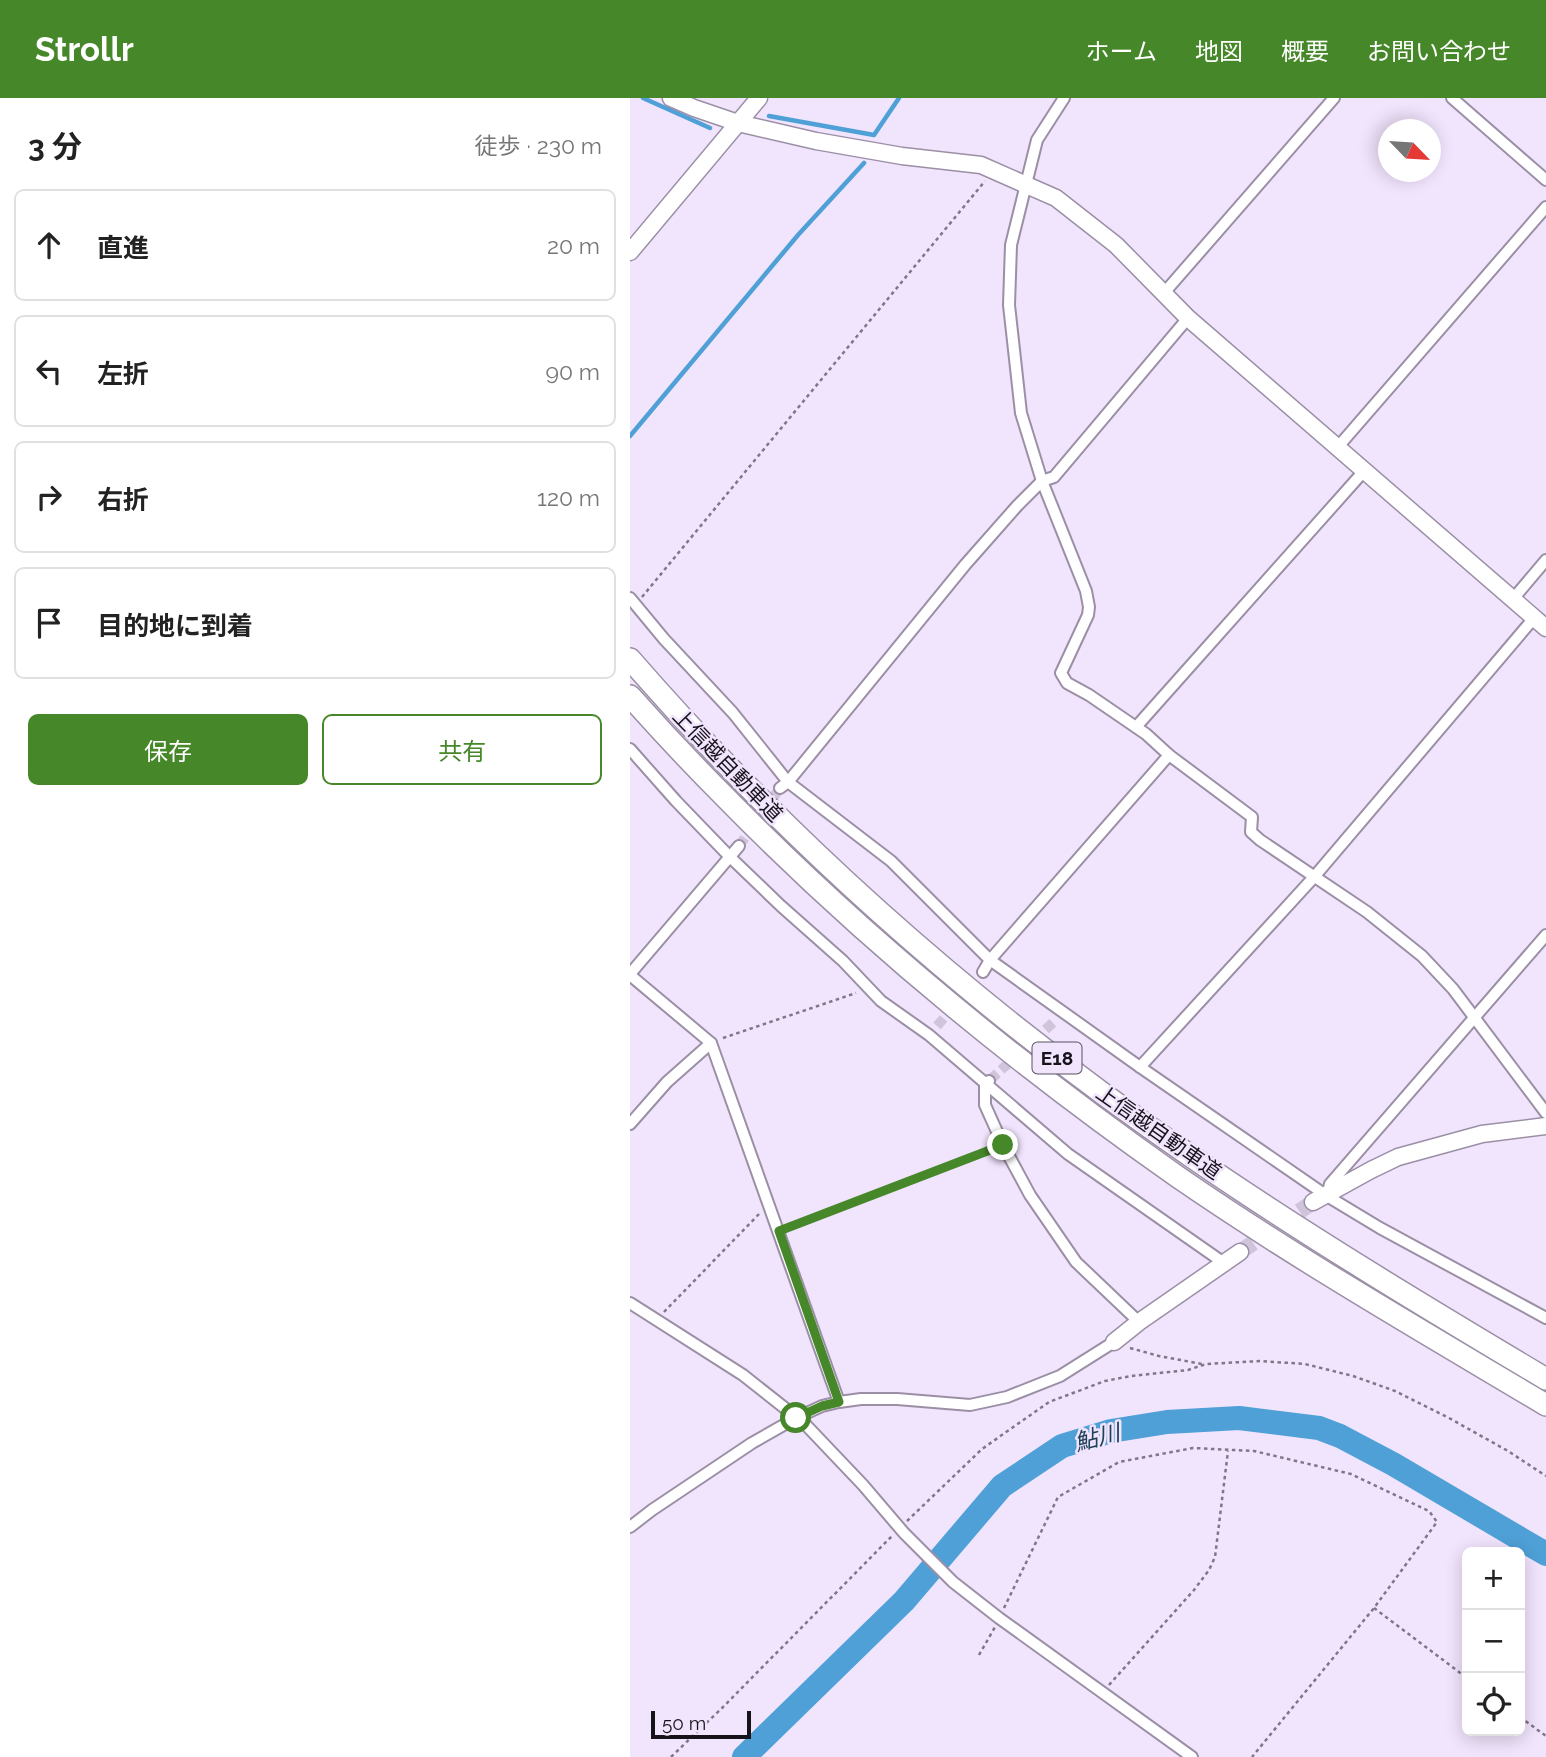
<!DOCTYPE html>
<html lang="ja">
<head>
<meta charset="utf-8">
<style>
  :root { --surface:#fff; --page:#f2f2f2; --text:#222; --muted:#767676; --line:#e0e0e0; --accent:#468729 }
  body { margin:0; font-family:Raleway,"Noto Sans JP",sans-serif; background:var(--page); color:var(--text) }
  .controls { position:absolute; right:21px; bottom:21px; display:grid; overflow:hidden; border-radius:10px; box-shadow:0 4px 18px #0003 }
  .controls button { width:63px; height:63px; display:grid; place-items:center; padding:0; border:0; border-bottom:2px solid var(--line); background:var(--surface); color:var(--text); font:35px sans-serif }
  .compass { position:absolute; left:748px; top:21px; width:63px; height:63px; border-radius:50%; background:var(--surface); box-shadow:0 4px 18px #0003; rotate:115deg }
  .scale { position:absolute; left:21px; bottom:18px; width:100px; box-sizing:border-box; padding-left:7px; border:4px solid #16121a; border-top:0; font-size:19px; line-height:24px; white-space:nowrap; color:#16121a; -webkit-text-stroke:5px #f1e4fd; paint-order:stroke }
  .stop { position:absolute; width:21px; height:21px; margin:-16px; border:5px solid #468729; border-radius:50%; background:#fff }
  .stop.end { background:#468729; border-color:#fff; box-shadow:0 2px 7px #0008 }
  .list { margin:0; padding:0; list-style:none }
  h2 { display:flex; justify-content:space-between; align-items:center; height:91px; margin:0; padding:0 28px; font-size:30px }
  h2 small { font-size:23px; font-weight:400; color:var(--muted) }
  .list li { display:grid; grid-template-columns:46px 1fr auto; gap:21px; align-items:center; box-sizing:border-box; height:112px; margin:0 14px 14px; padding:0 14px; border:2px solid var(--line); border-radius:10px }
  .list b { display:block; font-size:26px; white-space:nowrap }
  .list em { font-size:23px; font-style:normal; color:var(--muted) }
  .actions { display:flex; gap:14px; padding:21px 28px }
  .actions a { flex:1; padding:16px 0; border:2px solid var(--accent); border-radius:10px; text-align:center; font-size:24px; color:var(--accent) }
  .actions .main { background:var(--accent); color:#fff }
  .icon { flex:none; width:38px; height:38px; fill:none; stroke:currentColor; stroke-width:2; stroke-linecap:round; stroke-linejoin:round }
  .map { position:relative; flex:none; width:916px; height:1659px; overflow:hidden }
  header { display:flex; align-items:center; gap:42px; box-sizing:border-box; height:98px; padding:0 35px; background:var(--accent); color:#fff }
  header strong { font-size:33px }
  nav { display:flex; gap:38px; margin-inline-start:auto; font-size:24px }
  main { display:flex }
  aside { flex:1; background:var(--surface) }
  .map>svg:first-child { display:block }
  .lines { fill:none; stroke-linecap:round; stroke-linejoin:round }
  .stream { stroke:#4ea0d6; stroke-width:4.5 }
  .river { stroke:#4ea0d6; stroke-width:24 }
  .street-tunnel { stroke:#d0c4db; stroke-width:10; stroke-dasharray:10 5; stroke-linecap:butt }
  .secondary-tunnel { stroke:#d0c4db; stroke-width:16; stroke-dasharray:16 8; stroke-linecap:butt }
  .street-casing { stroke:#9b8fa6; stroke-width:14 }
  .secondary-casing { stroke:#9b8fa6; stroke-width:19 }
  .highway-casing { stroke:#9b8fa6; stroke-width:24 }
  .path { stroke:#7f7787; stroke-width:2.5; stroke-dasharray:3.5 3.5; stroke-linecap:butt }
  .street { stroke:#fff; stroke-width:10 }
  .secondary { stroke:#fff; stroke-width:16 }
  .highway { stroke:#fff; stroke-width:21 }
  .route { stroke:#468729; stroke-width:9 }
  .labels { text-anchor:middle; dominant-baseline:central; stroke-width:5; stroke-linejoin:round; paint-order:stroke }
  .shield { fill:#f1e4fd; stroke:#58515e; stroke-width:2 }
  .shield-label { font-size:19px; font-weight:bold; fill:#16121a }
  .street-label { font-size:21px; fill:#16121a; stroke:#f1e4fd }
  .water-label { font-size:23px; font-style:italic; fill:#1e4158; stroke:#f1e4fd }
</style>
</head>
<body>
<header>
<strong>Strollr</strong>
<nav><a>ホーム</a><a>地図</a><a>概要</a><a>お問い合わせ</a></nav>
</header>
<main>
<aside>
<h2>3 分<small>徒歩 · 230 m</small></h2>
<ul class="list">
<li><svg class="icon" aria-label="ahead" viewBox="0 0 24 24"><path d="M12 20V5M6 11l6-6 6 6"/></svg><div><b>直進</b></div><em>20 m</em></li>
<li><svg class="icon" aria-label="left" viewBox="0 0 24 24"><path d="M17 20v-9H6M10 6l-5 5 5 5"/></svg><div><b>左折</b></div><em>90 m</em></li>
<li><svg class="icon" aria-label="right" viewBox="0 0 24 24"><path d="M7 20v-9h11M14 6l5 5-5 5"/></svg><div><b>右折</b></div><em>120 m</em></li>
<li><svg class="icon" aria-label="arrive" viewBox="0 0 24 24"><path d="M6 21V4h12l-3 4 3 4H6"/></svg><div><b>目的地に到着</b></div></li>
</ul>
<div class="actions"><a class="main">保存</a><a>共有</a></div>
</aside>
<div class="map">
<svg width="916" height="1659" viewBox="0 0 916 1659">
  <rect width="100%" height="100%" fill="#f1e4fd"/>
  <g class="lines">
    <g class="stream">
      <polyline points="13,0 80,30"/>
      <polyline points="139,18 244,37 269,0"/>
      <polyline points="0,338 168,137 234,65"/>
    </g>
    <polyline class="river" points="114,1659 274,1503 372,1388 432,1348 481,1333 537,1324 609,1320 689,1330 710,1338 763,1366 916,1456"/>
    <g class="street-tunnel">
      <polyline points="109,748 150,690"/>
      <polyline points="307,928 326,906"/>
      <polyline points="360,982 426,922"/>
    </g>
    <polyline class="secondary-tunnel" points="610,1154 683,1104"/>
    <defs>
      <g id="street">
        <polyline points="434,0 407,42 381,147 379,207 391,315 412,383 456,493 459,509 458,517 431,575 437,585 459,597 516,636 539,657 622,719 621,734 630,742 737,814 792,858 823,891 916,1015"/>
        <polyline points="822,0 916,82"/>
        <polyline points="534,195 704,0"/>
        <polyline points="707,350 916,109"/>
        <polyline points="0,500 34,541 103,615 158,684 261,763 360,862 510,969 697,1098 750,1130 916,1220"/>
        <polyline points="883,501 916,462"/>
        <polyline points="506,629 734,373"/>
        <polyline points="0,651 46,703 100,759 151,808 213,863 251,903 299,937 438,1056 594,1165"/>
        <polyline points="150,690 158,684 335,467 387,408 412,383 424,379 558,220"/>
        <polyline points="353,874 360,862 539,657"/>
        <polyline points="0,876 109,748"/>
        <polyline points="0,877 81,945 209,1304"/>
        <polyline points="510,969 684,779 904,520"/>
        <polyline points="359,983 355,986 355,1007 373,1047 400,1097 446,1164 509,1224"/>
        <polyline points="0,1026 37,984 81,945"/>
        <polyline points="697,1098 700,1086 916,837"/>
        <polyline points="0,1205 113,1277 175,1326 233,1387 274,1435 323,1484 369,1520 562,1659"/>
        <polyline points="0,1429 22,1412 122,1345 166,1320 192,1308 209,1304 231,1301 267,1301 340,1307 377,1299 430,1278 484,1244"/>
      </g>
      <g id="secondary">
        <polyline points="41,0 64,10 108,25 186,43 272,58 351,67 426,100 486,147 558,220 916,530"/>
        <polyline points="0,154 129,0"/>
        <polyline points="683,1104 741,1072 768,1059 852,1036 916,1028"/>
        <polyline points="484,1244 509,1224 610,1154"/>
      </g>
      <g id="highway">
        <path d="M0,561C165,751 355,917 562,1059C677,1138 797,1210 916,1281"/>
        <path d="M0,598C31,633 63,667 96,700C234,841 387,966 548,1079C667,1161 792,1233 916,1307"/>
      </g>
    </defs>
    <use href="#street" class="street-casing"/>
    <use href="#secondary" class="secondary-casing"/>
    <use href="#highway" class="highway-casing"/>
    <g class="path">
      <polyline points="12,499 355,83"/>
      <polyline points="93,940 226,895"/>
      <polyline points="157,1130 363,1051"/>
      <polyline points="34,1214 129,1116"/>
      <polyline points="500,1250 529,1258 572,1266"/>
      <polyline points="277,1423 352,1351 419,1304 475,1283 501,1278 558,1272 576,1266 630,1263 675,1266 723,1278 765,1293 819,1320 878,1353 916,1378"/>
      <polyline points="374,1510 428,1399 489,1364 563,1350 624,1353 721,1376 799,1413 807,1424 744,1510 622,1659"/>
      <polyline points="744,1510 837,1580"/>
      <polyline points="349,1557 365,1529"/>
      <polyline points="479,1587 564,1492 579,1472 585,1459 598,1353"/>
      <polyline points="890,1619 916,1638"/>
      <polyline points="41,1659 92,1610 263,1437"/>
    </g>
    <use href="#street" class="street"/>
    <use href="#secondary" class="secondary"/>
    <use href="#highway" class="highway"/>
  </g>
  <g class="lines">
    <polyline class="route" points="166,1320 192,1308 209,1304 149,1133 373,1047"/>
  </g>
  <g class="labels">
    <rect class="shield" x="402.5" y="944.5" width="49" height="31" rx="5"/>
    <g class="shield-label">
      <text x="427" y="960">E18</text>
    </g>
    <g class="street-label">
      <text transform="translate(98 667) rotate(46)">上信越自動車道</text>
      <text transform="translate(529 1034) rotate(35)">上信越自動車道</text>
    </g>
    <g class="water-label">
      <text transform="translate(467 1339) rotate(-14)">鮎川</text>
    </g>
  </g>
</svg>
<div class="controls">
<button>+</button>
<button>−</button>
<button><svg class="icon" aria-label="locate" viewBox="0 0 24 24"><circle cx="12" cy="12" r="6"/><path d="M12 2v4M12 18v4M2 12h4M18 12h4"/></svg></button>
</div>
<svg class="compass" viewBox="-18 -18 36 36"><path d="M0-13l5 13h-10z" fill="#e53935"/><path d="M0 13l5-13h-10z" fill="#767676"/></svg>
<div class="scale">50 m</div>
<div class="stop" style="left:166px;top:1320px"></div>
<div class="stop end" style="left:373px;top:1047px"></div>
</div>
</main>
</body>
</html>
